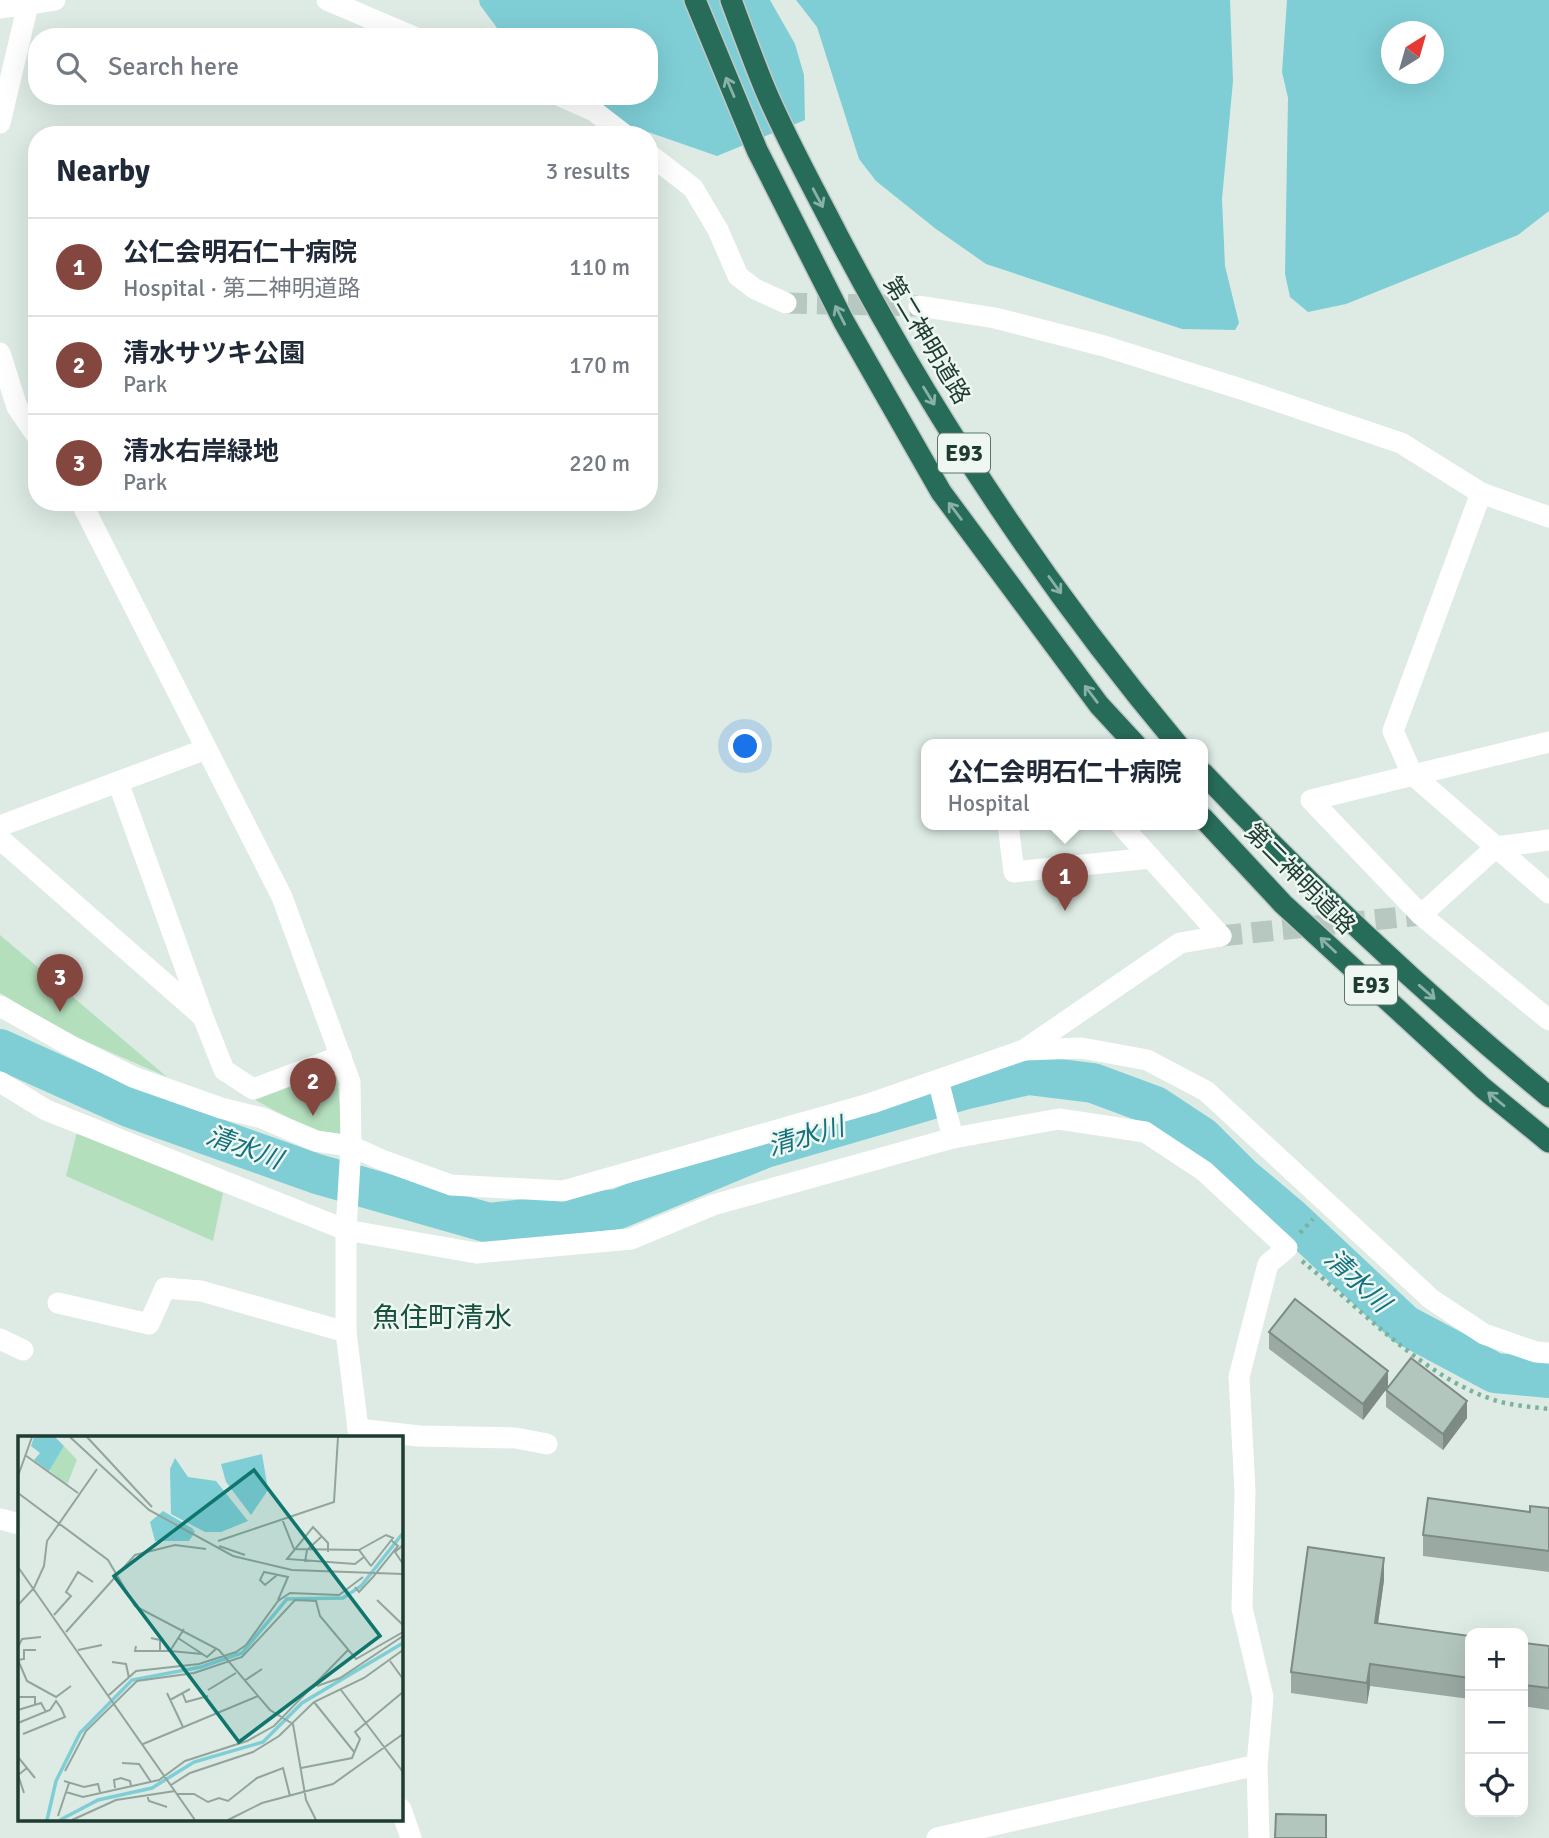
<!DOCTYPE html>
<html lang="en">
<head>
<meta charset="utf-8">
<style>
  :root { --surface:#fff; --page:#f2f2f3; --text:#1f2937; --muted:#747a83; --line:#e0e1e3; --accent:#84473f }
  body { margin:0; font-family:Signika,"Noto Sans JP",sans-serif; background:var(--page); color:var(--text) }
  .controls { position:absolute; right:21px; bottom:21px; display:grid; overflow:hidden; border-radius:14px; box-shadow:0 7px 28px #0002 }
  .controls button { width:63px; height:63px; display:grid; place-items:center; padding:0; border:0; border-bottom:2px solid var(--line); background:var(--surface); color:var(--text); font:35px sans-serif }
  .compass { position:absolute; left:1381px; top:21px; width:63px; height:63px; border-radius:50%; background:var(--surface); box-shadow:0 7px 28px #0002; rotate:37deg }
  .you { position:absolute; left:746px; top:747px; width:24px; height:24px; margin:-18px; border:5px solid #fff; border-radius:50%; background:#1a73e8; box-shadow:0 0 0 10px #1a73e833 }
  .badge { display:grid; place-items:center; width:46px; height:46px; border-radius:50%; background:var(--accent); color:#fff; font-size:23px; font-weight:700 }
  .pin { position:absolute; translate:-50% -58px; filter:drop-shadow(0 2px 4px #0008) }
  .pin::after { content:''; position:absolute; top:37px; width:24px; height:21px; background:inherit; clip-path:polygon(0 0,100% 0,50% 100%) }
  .popup { position:absolute; left:921px; top:739px; width:287px; height:91px; box-sizing:border-box; display:grid; place-content:center; border-radius:14px; background:var(--surface); filter:drop-shadow(0 2px 5px #0005); font-size:23px; white-space:nowrap; color:var(--muted) }
  .popup b { font-size:26px; color:var(--text) }
  .popup::after { content:''; position:absolute; left:50%; top:100%; margin-left:-14px; border:14px solid transparent; border-top-color:var(--surface) }
  .list { margin:0; padding:0; list-style:none }
  h2 { display:flex; justify-content:space-between; align-items:center; height:91px; margin:0; padding:0 28px; font-size:30px }
  h2 small { font-size:23px; font-weight:400; color:var(--muted) }
  .list li { display:grid; grid-template-columns:46px 1fr auto; gap:21px; align-items:center; box-sizing:border-box; height:98px; padding:0 28px; border-top:2px solid var(--line) }
  .list b { display:block; font-size:26px; white-space:nowrap }
  .list p { margin:0; font-size:23px; white-space:nowrap; color:var(--muted) }
  .list em { font-size:23px; font-style:normal; color:var(--muted) }
  .icon { flex:none; width:38px; height:38px; fill:none; stroke:currentColor; stroke-width:2; stroke-linecap:round; stroke-linejoin:round }
  .map { position:relative; flex:none; width:1549px; height:1838px; overflow:hidden }
  .search { position:absolute; background:var(--surface); box-shadow:0 7px 28px #0002; left:28px; top:28px; width:630px; height:77px; display:flex; align-items:center; gap:18px; box-sizing:border-box; padding:0 24px; border-radius:28px; color:var(--muted); font-size:26px }
  .panel { position:absolute; background:var(--surface); box-shadow:0 7px 28px #0002; left:28px; top:126px; width:630px; height:385px; border-radius:28px }
  .map>svg:first-child { display:block }
  .green { fill:#b4dfbd }
  .water { fill:#7fced6; fill-rule:evenodd }
  .lines { fill:none; stroke-linecap:round; stroke-linejoin:round }
  .river { stroke:#7fced6; stroke-width:40 }
  .minor-tunnel { stroke:#b7c8c0; stroke-width:21; stroke-dasharray:21 10; stroke-linecap:butt }
  .highway-casing { stroke:#c0c8c6; stroke-width:24 }
  .path { stroke:#7bb29e; stroke-width:4.5; stroke-dasharray:3.5 5; stroke-linecap:butt }
  .minor { stroke:#fff; stroke-width:21 }
  .highway { stroke:#276b59; stroke-width:21 }
  .wall { fill:#9aaaa3 }
  .shaded-wall { fill:#7d8b84 }
  .building { fill:#b3c6bd; stroke:#7d8b84; stroke-width:2 }
  .oneway { stroke:#8ab1a6 }
  .labels { text-anchor:middle; dominant-baseline:central; stroke-width:5; stroke-linejoin:round; paint-order:stroke }
  .shield { fill:#eef7f2; stroke:#5c746c; stroke-width:2 }
  .shield-label { font-size:23px; font-weight:bold; fill:#1e3c32 }
  .street-label { font-size:24px; fill:#1e3c32; stroke:#eef7f2 }
  .water-label { font-size:26px; font-style:italic; fill:#13717d; stroke:#eef7f2 }
  .quarter-label { font-size:28px; fill:#18503f; stroke:#eef7f2 }
  .inset-river { fill:none; stroke:#7fced6; stroke-width:3.5 }
  .inset-road { fill:none; stroke:#91a59d; stroke-width:2 }
  .view { fill:#0f766e; fill-opacity:0.15; stroke:#0f766e; stroke-width:3.5 }
  .inset-edge { fill:none; stroke:#1e3c32; stroke-width:3.5 }
</style>
</head>
<body>
<div class="map">
<svg width="1549" height="1838" viewBox="0 0 1549 1838">
  <rect width="100%" height="100%" fill="#ddebe4"/>
  <g class="green">
    <polygon points="0,935 167,1077 60,1030 0,993"/>
    <polygon points="330,1072 337,1077 343,1138 315,1132 255,1100"/>
    <polygon points="77,1132 223,1193 213,1241 66,1176"/>
  </g>
  <g class="water">
    <polygon points="479,0 770,0 795,44 804,75 805,120 717,156 628,125 588,96 649,96 649,37 506,37 500,32 480,5"/>
    <polygon points="796,0 1230,0 1233,81 1222,199 1225,266 1239,323 1235,330 1182,329 986,264 936,229 876,181 859,159 817,27"/>
    <path d="M1287,0H1549V211L1518,235L1346,304L1308,312L1290,297L1285,274L1288,98L1282,72ZM1392,32H1434V74H1392Z"/>
  </g>
  <g class="lines">
    <polyline class="river" points="0,1049 131,1108 317,1174 489,1223 618,1209 765,1148 963,1090 1028,1075 1093,1083 1155,1106 1202,1137 1241,1176 1292,1219 1405,1325 1495,1373 1549,1378"/>
    <g class="minor-tunnel">
      <polyline points="786,303 919,306"/>
      <polyline points="1221,936 1421,915"/>
    </g>
    <defs>
      <g id="highway">
        <polyline points="695,0 757,150 844,322 941,492 1099,705 1136,745"/>
        <path d="M731,0C742,30 753,60 765,89C786,139 813,187 838,236C933,417 1047,589 1178,745"/>
        <path d="M1203,773C1312,888 1427,996 1549,1097"/>
        <polyline points="1203,818 1283,904 1483,1088 1549,1142"/>
      </g>
    </defs>
    <use href="#highway" class="highway-casing"/>
    <g class="path">
      <polyline points="1300,1233 1313,1219"/>
      <path d="M1302,1261C1360,1308 1428,1382 1501,1402C1517,1406 1533,1407 1549,1409"/>
    </g>
    <g class="minor">
      <polyline points="327,0 414,37"/>
      <polyline points="0,8 55,0"/>
      <polyline points="560,96 594,111 625,135"/>
      <polyline points="0,123 29,0"/>
      <polyline points="649,154 693,188 718,230 738,276 755,289 786,303"/>
      <polyline points="919,306 995,318 1104,346 1244,390 1401,443 1481,493 1549,517"/>
      <polyline points="0,353 17,407 37,436"/>
      <polyline points="1481,493 1393,731 1412,774 1549,893"/>
      <polyline points="81,502 282,897 350,1082 351,1146 346,1230 346,1332 359,1437"/>
      <polyline points="1549,742 1311,800 1421,915 1549,1020"/>
      <polyline points="118,782 203,1017 224,1070 253,1089 341,1056"/>
      <polyline points="1008,825 1014,872 1151,858"/>
      <polyline points="1121,825 1221,936"/>
      <polyline points="0,826 206,749"/>
      <polyline points="0,839 201,1015"/>
      <polyline points="1421,915 1496,847 1549,840"/>
      <polyline points="0,1006 71,1046 133,1077 221,1108 262,1118 316,1141 351,1146 382,1160 451,1185 563,1191 872,1103 1024,1050 1082,1048 1147,1060 1206,1091 1431,1299 1484,1334 1536,1352 1549,1353"/>
      <polyline points="1024,1050 1180,943 1221,936"/>
      <polyline points="938,1080 953,1138"/>
      <polyline points="0,1082 46,1110 346,1230 476,1253 631,1239 713,1205 953,1138 1059,1119 1145,1132 1204,1171 1287,1248 1268,1264 1239,1377 1245,1491 1242,1608 1263,1697 1257,1765 1259,1838"/>
      <polyline points="58,1303 149,1324 165,1288 201,1291 346,1332"/>
      <polyline points="0,1339 23,1350"/>
      <polyline points="358,1429 419,1436 516,1438 547,1444"/>
      <polyline points="0,1519 19,1524"/>
      <polyline points="401,1809 411,1838"/>
      <polyline points="937,1838 1257,1765"/>
    </g>
    <use href="#highway" class="highway"/>
  </g>
  <g class="wall">
    <polygon points="1269,1332 1388,1387 1363,1420 1269,1349"/>
    <polygon points="1386,1390 1467,1418 1443,1450 1386,1407"/>
    <polygon points="1549,1508 1549,1572 1423,1556 1423,1535 1530,1512"/>
    <polygon points="1384,1580 1378,1623 1470,1636 1470,1699 1370,1686 1367,1704 1291,1693 1291,1672"/>
    <polygon points="1523,1643 1549,1646 1549,1710 1523,1706"/>
  </g>
  <g class="shaded-wall">
    <polygon points="1388,1371 1388,1387 1363,1420 1363,1404"/>
    <polygon points="1467,1401 1467,1418 1443,1450 1443,1434"/>
    <polygon points="1384,1558 1384,1580 1375,1645 1375,1623"/>
    <polygon points="1370,1664 1370,1686 1367,1704 1367,1683"/>
  </g>
  <g class="building">
    <polygon points="1295,1299 1388,1371 1363,1404 1269,1332"/>
    <polygon points="1411,1358 1467,1401 1443,1434 1386,1390"/>
    <polygon points="1428,1498 1530,1512 1530,1506 1549,1508 1549,1551 1423,1535"/>
    <polygon points="1308,1547 1384,1558 1375,1623 1470,1636 1470,1678 1370,1664 1367,1683 1291,1672"/>
    <polygon points="1523,1643 1549,1646 1549,1688 1523,1685"/>
    <polygon points="1276,1814 1326,1815 1326,1838 1275,1838"/>
  </g>
  <defs><path id="oneway-shaft" d="M-6 0H5M1.5-3L5.5 0L1.5 3" fill="none" stroke-width="1.6" stroke-linecap="round" stroke-linejoin="round" transform="scale(1.75)"/></defs>
  <g class="oneway">
    <use href="#oneway-shaft" transform="translate(730 87) rotate(-113)"/>
    <use href="#oneway-shaft" transform="translate(818 198) rotate(62)"/>
    <use href="#oneway-shaft" transform="translate(840 315) rotate(-117)"/>
    <use href="#oneway-shaft" transform="translate(929 396) rotate(58)"/>
    <use href="#oneway-shaft" transform="translate(955 511) rotate(-127)"/>
    <use href="#oneway-shaft" transform="translate(1055 585) rotate(54)"/>
    <use href="#oneway-shaft" transform="translate(1091 694) rotate(-127)"/>
    <use href="#oneway-shaft" transform="translate(1328 945) rotate(-137)"/>
    <use href="#oneway-shaft" transform="translate(1427 992) rotate(41)"/>
    <use href="#oneway-shaft" transform="translate(1496 1099) rotate(-140)"/>
  </g>
  <g class="labels">
    <g class="shield">
      <rect x="938" y="433.5" width="52" height="39" rx="5"/>
      <rect x="1345" y="965.5" width="52" height="39" rx="5"/>
    </g>
    <g class="shield-label">
      <text x="964" y="453">E93</text>
      <text x="1371" y="985">E93</text>
    </g>
    <g class="street-label">
      <text transform="translate(927 340) rotate(59)">第二神明道路</text>
      <text transform="translate(1300 879) rotate(45)">第二神明道路</text>
    </g>
    <g class="water-label">
      <text transform="translate(806 1137) rotate(-16)">清水川</text>
      <text transform="translate(244 1148) rotate(20)">清水川</text>
      <text transform="translate(1357 1281) rotate(43)">清水川</text>
    </g>
    <g class="quarter-label">
      <text x="442" y="1318">魚住町清水</text>
    </g>
  </g>
  <g transform="translate(18 1436)">
    <rect width="385" height="385" fill="#ddebe4"/>
    <path d="M46,10L59,24L49,49L31,34Z" fill="#b4dfbd"/>
    <path d="M16,1H37L46,10L31,35L16,24L22,17L13,10ZM244,18L250,54L233,79L208,46L203,28ZM157,22L170,41L198,45L230,85L203,96H187L153,78L152,33ZM145,75L174,92L177,96L171,105H137L132,86Z" fill="#7fced6"/>
    <path class="inset-river" d="M29,384L38,345L62,297L114,244L183,231L224,217L269,163L325,162L343,150L385,97M42,384L80,364L134,352L176,326L245,306L284,267L385,207"/>
    <path class="inset-road" d="M52,1L131,74L215,120L274,134L385,138M69,1L134,71M7,19L60,57M0,40L14,1M0,57L90,124L117,170L201,214L252,274L275,288L288,364L298,384M264,83L276,113L341,114L353,130M200,105L316,66L320,1M385,109L377,116L385,128M201,110L227,119M341,114L368,99L375,102L353,130M310,116V107L295,91L269,123L337,128L346,121M287,126L289,114L303,101M0,131L177,384M259,139L247,149L242,144L246,136L270,141L260,164M337,151L341,156L355,141L380,110L374,105M359,164L385,189M0,169L16,152L26,130L29,105L79,33M36,179L53,160L48,156L60,136L75,146M166,193L152,215L184,218M48,196L117,119L157,109L188,113M133,202L142,204V216M160,202L189,221L199,212M118,210L117,215H152M0,211L4,203L23,201M60,214L84,209M0,224L9,245L38,261L53,250M0,224L6,223V214H18M372,225L385,243M94,226L108,228L111,242M226,245L244,233M299,250L322,242L385,200M190,254L218,237M323,254L385,336M164,256L168,266L190,260M149,257L165,291M91,259L118,235L181,228L218,216L228,209L260,165L272,157L321,159L345,141M0,261H17V268M152,264L172,253M296,266L337,317M0,274L23,267L28,276M0,287L32,274L38,265L43,272L47,281L5,298M125,308L240,260M0,321L17,342M104,327L121,328L133,346M283,332L334,322L342,303L337,296L385,256M47,335L68,295L119,245L176,237L224,221L277,164L298,165L302,180L338,223L385,196M46,345L66,351L80,348L82,356M153,349L172,337L235,316L261,300L296,266L346,242L385,214M97,352L96,344L103,342L112,345L113,350M48,356L65,361L141,344L167,325L229,305L256,290L330,214M6,357L0,339L9,332M158,358H176L190,366L201,362L210,365L239,342L265,332L272,360M129,359L131,365L149,371M40,380L51,347M54,384L98,364L157,355M210,384L244,367L315,348L385,298"/>
    <path class="view" d="M236,34L362,200L221,306L96,140Z"/>
    <rect width="385" height="385" class="inset-edge"/>
  </g>
</svg>
<div class="controls">
<button>+</button>
<button>−</button>
<button><svg class="icon" aria-label="locate" viewBox="0 0 24 24"><circle cx="12" cy="12" r="6"/><path d="M12 2v4M12 18v4M2 12h4M18 12h4"/></svg></button>
</div>
<svg class="compass" viewBox="-18 -18 36 36"><path d="M0-13l5 13h-10z" fill="#e53935"/><path d="M0 13l5-13h-10z" fill="#747a83"/></svg>
<div class="you"></div>
<div class="pin badge" style="left:1065px;top:911px">1</div>
<div class="popup"><b>公仁会明石仁十病院</b>Hospital</div>
<div class="pin badge" style="left:313px;top:1116px">2</div>
<div class="pin badge" style="left:60px;top:1012px">3</div>
<div class="search"><svg class="icon" aria-label="search" viewBox="0 0 24 24"><circle cx="10" cy="10" r="6"/><path d="M15 15l6 6"/></svg>Search here</div>
<section class="panel">
<h2>Nearby<small>3 results</small></h2>
<ul class="list">
<li><span class="badge">1</span><div><b>公仁会明石仁十病院</b><p>Hospital · 第二神明道路</p></div><em>110 m</em></li>
<li><span class="badge">2</span><div><b>清水サツキ公園</b><p>Park</p></div><em>170 m</em></li>
<li><span class="badge">3</span><div><b>清水右岸緑地</b><p>Park</p></div><em>220 m</em></li>
</ul>
</section>
</div>
</body>
</html>
